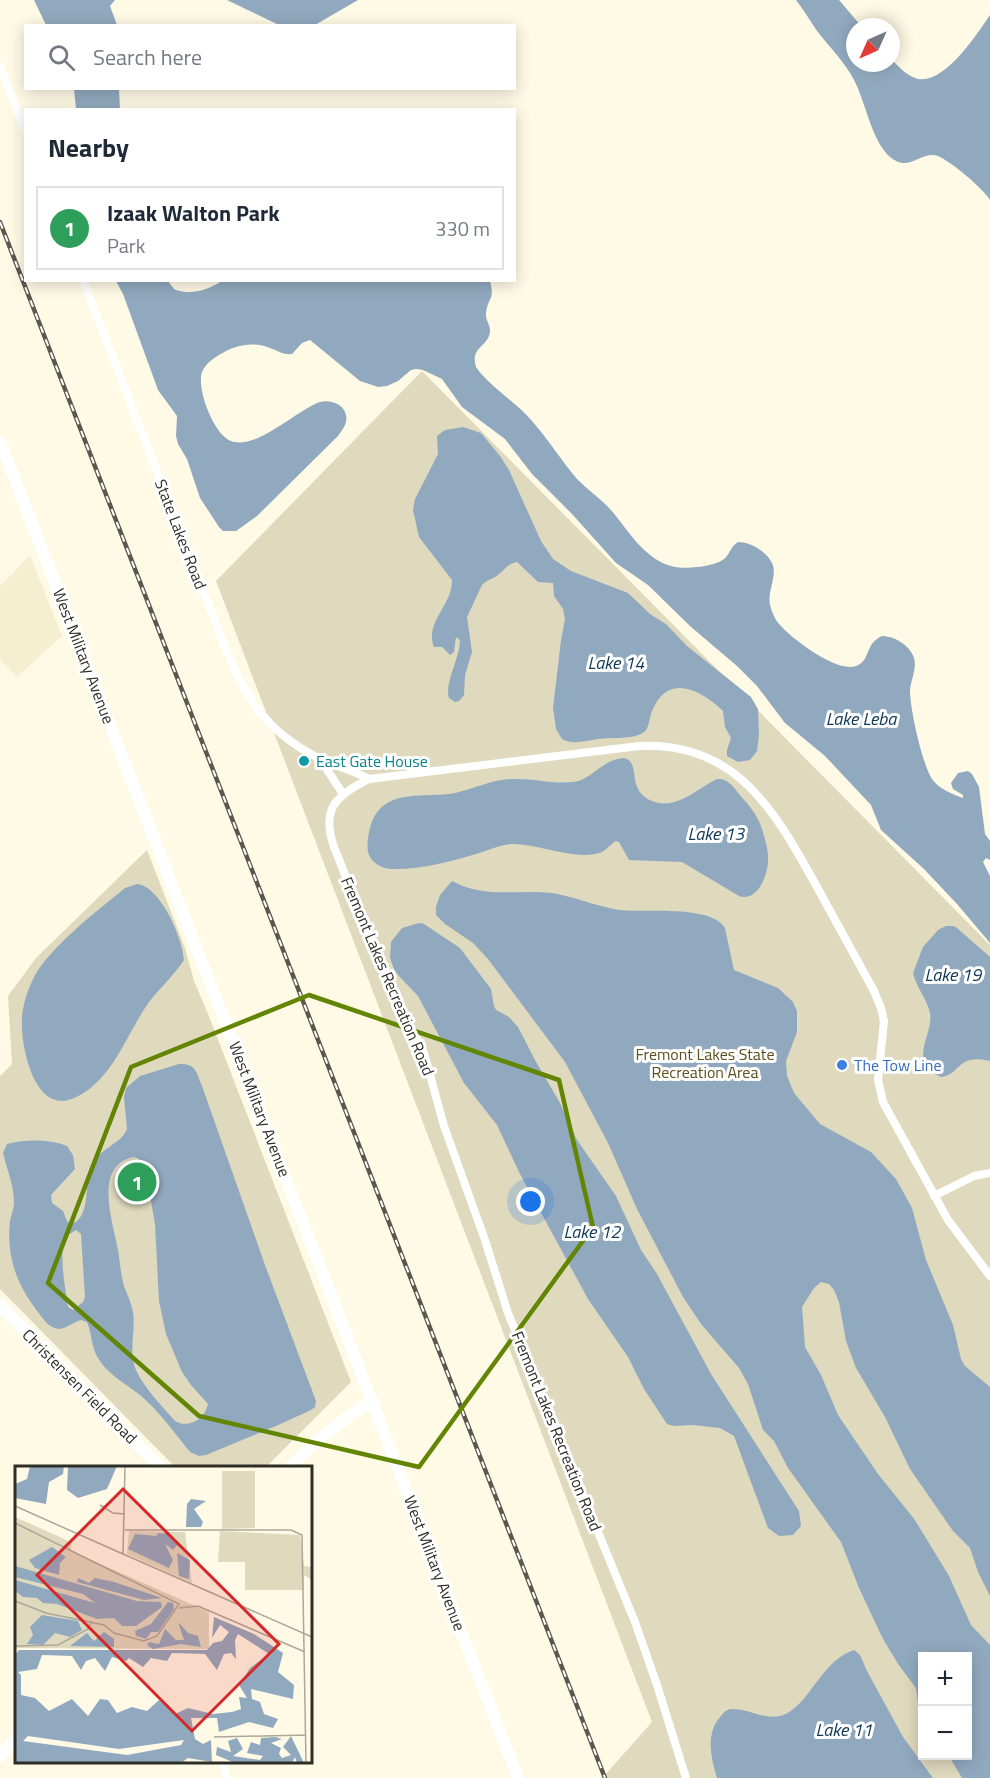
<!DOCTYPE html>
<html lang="en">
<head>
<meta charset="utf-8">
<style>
  :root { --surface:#fff; --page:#f2f2f3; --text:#1f2937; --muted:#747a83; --line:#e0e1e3; --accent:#db2777 }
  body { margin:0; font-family:"Titillium Web",sans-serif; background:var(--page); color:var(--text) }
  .controls { position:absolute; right:18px; bottom:18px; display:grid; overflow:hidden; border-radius:0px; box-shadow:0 3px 15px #0003 }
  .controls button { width:54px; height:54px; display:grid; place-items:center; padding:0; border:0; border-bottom:2px solid var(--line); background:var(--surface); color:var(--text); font:30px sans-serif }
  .compass { position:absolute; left:846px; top:18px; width:54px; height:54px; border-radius:50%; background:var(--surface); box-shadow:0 3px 15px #0003; rotate:225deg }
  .you { position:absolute; left:531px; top:1202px; width:21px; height:21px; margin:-15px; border:4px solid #fff; border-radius:50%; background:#1a73e8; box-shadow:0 0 0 9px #1a73e833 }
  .badge { display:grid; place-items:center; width:39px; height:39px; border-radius:50%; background:var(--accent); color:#fff; font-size:20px; font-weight:700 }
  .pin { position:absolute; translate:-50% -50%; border:3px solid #fff; box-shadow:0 2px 6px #0006 }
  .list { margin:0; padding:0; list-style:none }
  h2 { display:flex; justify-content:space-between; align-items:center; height:78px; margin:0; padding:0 24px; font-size:26px }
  h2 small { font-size:20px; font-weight:400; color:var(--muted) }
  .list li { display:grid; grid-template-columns:39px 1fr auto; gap:18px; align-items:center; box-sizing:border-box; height:84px; margin:0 12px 12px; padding:0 12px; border:2px solid var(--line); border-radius:0px }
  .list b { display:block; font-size:22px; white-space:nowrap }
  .list p { margin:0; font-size:20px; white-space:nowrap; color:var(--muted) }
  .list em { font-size:20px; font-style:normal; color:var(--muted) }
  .icon { flex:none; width:33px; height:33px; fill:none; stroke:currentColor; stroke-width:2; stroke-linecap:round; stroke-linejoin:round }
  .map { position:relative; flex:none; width:990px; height:1778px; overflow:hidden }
  .search { position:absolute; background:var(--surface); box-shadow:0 3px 15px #0003; left:24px; top:24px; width:492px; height:66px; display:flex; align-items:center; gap:15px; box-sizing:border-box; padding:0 21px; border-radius:0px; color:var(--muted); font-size:22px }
  .panel { position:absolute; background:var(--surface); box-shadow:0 3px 15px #0003; left:24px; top:108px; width:492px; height:174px; border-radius:0px }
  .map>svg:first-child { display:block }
  .built { fill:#f5efd2 }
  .green { fill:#dfd9be; fill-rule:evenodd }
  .water { fill:#91a9bf; fill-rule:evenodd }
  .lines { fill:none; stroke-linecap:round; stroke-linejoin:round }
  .street { stroke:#fff; stroke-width:8 }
  .secondary { stroke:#fff; stroke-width:12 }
  .rail-casing { stroke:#5a584e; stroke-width:4.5 }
  .rail { stroke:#fff; stroke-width:2; stroke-dasharray:7; stroke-linecap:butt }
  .marked { fill:none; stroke:#628503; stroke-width:4.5; stroke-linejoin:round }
  .culture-dot { fill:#0f9aa8; stroke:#fff; stroke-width:2 }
  .shop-dot { fill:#3f7fe0; stroke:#fff; stroke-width:2 }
  .labels { text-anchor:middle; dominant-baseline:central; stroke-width:6; stroke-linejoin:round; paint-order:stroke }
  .street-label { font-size:16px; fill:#2f2e26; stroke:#fff }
  .culture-label { font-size:16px; fill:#0d838f; stroke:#fff; text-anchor:start }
  .park-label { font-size:16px; fill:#5c501c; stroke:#fff }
  .shop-label { font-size:16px; fill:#366cbe; stroke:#fff; text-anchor:start }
  .water-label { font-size:18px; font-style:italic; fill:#103859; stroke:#fff }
  .inset-road { fill:none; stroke:#aca899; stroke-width:1.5 }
  .view { fill:#d62828; fill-opacity:0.15; stroke:#d62828; stroke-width:3 }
  .inset-edge { fill:none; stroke:#2f2e26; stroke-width:3 }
</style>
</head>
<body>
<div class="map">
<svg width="990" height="1778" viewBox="0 0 990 1778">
  <rect width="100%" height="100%" fill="#fffae5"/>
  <polygon class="built" points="30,555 62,636 17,677 0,660 0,586"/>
  <g class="green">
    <path d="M422,371L990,945V1778H605L604,1776L652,1722L216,581ZM922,1656H968V1756H922Z"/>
    <polygon points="147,850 185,948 194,981 208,1014 351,1382 266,1467 175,1467 0,1289 0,1076 12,1064 8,996 36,958"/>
  </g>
  <g class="water">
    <polygon points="34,0 115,0 110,6 117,25 46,25"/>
    <polygon points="227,0 358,0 315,25 281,26"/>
    <path d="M796,0H839L862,27H855V63H891V59C899,67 907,76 918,79C945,84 977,34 990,15V200C985,190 944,155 934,155C918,154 908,172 890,157C872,141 866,104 855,82C846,63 830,48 817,31C810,21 804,10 796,0Z"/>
    <polygon points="74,89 119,89 120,109 76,109"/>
    <path d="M222,281H490C495,300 488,297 486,313C485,320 491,326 490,332C488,347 470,347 476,367C488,385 517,403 532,421C548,439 561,460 577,479C588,490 601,499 611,510C629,531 645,561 675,567C687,569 719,567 727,556C731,550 732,546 738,542C751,542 767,552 772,563C778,575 767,591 770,605C772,612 775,620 780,625C792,639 837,673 856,666C871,661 864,644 882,636C894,636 910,645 914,658C917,668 911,680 910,690C910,709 922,763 932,779C939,789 952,794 963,798V795L953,789L951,783L958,773L968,771L972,774L979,787L985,834L990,841V860L986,858L983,862L990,876V943L957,904L924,869L881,830L871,805L825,756L785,723L757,686L737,666L690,626L648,585L616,563L572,514L532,474L505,439L462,407L442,379L423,370L416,369L411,370L398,381L387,386L378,387L360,381L310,340L302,343L292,354C283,355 278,351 270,348C255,342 240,344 226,351C217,356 206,362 202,372C196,389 215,439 234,442C260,447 297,410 320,402C330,399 344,404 346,415C348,423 343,429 338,436L257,516L236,531H223L219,527L200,498L187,459L178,444L176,436L177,416L158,390L123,294L116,281H168L174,289C190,296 208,290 222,281Z"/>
    <path d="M463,427L481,433L500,456L509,470L541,541L553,559L571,571L628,593L650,614L666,624L687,646L751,697L758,709L759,735L757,751L750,760L738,762L727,756V750L731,738L725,727L723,711C701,690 668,672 652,711C649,718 650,727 644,732C633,740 611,737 598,739C586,741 572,745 562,739L556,729L553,708L561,640L565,619L563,609L554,596L553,583L538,582L517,562C506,564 504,572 495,577C490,580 487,580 482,585L467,617L472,652L465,675L464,695L459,701L455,702L449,698C444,683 460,658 460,640L456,637L454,652L450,655L442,647H434C424,623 453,604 452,580L419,537L413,510L415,499L438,454L437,436L445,430Z"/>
    <path d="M624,758C642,762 625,790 652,801C676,811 698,788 717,779C727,778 733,786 739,794C749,805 758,816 762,829C765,839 769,852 768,862C767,877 757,902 739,896L682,862L629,860L619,842L616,841C611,844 607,849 602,852C577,862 538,843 511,844C499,845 488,851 476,854C450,862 419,870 391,869C382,868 373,864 369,855C366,847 368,836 370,828C381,786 424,799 455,793C474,789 493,779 513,779C532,778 552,784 572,782C592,781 600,760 624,758Z"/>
    <path d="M452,881C484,899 517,889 552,893C575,897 596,906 619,910C644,913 711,904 725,928L734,970L778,988L793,1002L797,1011V1032L786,1061L787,1076L794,1093L820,1124L871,1152L896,1179L912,1208L926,1260L953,1325L961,1359L965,1366L990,1387V1596L978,1572L970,1548L953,1531L910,1469L885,1417L856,1368L846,1341L839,1302L834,1290L829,1284L821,1282L814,1288L802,1307L805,1347L821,1375L838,1415L878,1474L915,1520L949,1576L971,1625L990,1645V1778H962L949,1756H968V1656H922V1710L918,1702L916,1688L898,1664L882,1637L859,1588L841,1542L788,1468L774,1441L763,1430L748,1384L739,1368L701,1324L683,1297L637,1209L608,1143L565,1062L488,959L473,943L445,924L436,915V907L440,895Z"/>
    <path d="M137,884C160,886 183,938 184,960C174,975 160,988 149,1002C127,1033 112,1082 74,1098C34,1116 20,1044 22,1017C23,1004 28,989 34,977C50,947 97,911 125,888Z"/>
    <polygon points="419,923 424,924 460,948 491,989 494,1006 496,1010 509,1017 518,1027 535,1060 560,1103 577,1140 616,1196 641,1250 657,1274 711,1374 799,1511 801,1526 793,1535 779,1536 768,1528 734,1436 720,1428 693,1425 674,1426 667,1424 644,1389 628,1357 588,1299 520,1174 497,1125 464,1083 418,996 398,975 394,969 390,958 391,942 402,928"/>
    <path d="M946,926H954L957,928L990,957V1061C956,1053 961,1075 941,1077C906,1062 934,1035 930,1013C927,999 916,987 913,973L923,947L938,930Z"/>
    <path d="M179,1064C196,1063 196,1072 202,1086L265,1265L316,1401L315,1407L311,1410L276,1426L206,1455L199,1456L190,1452C174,1432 159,1411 140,1395C125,1383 108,1375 98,1358C91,1347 92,1333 87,1322L81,1320C74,1322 67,1328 59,1329C50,1329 43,1319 38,1312C17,1285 6,1257 10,1221C11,1215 14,1209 14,1203C14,1185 7,1170 3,1153L7,1144C25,1139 50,1139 67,1146L73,1155L75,1169L51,1195L52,1203L63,1211L67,1221L71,1224C90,1219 85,1186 90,1170C99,1146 120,1146 127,1129L124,1097L126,1088L140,1076ZM133,1157L138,1158L146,1172L155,1224L159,1301L166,1334L182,1372L191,1385L208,1404C205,1419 189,1429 175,1421C162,1406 144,1388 136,1370C128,1353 136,1330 133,1312C131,1302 127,1294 124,1286C120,1272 120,1258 117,1245C112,1219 94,1166 133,1157ZM76,1230L81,1234L85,1297L83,1302L73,1310L68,1307C65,1285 59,1259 65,1237Z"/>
    <path d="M854,1650L860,1655L867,1671L903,1737L933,1778H717C711,1758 705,1733 721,1716C724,1712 727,1709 732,1709C753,1709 770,1725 791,1711C814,1694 824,1660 854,1650Z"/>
  </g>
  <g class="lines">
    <g class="street">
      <polyline points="0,67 26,132"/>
      <path d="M83,280L223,642C244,696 264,730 318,758C334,766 353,770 369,779"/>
      <polyline points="320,759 343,794"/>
      <polyline points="934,1196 974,1176 990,1173"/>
      <polyline points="222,1762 227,1778"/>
      <path d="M686,1778L657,1685L635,1622L508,1313L485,1240L444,1126L424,1053L387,980L334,847C321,809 335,796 369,779L639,746C737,741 776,813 817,887C836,921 855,956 874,991L881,1008L884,1021L878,1080L883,1102L948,1220L990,1276"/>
    </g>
    <g class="secondary">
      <polyline points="0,441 518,1778"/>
      <polyline points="0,1305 161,1468"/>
      <path d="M289,1468C315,1443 341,1418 373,1402"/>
      <polyline points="0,1756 16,1739"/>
    </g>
    <defs>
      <polyline id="rail" points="0,222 605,1778"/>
    </defs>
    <use href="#rail" class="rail-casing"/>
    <use href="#rail" class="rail"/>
  </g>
  <path class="marked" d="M309,995L559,1080L593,1227L419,1467L199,1416L48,1283L131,1067Z"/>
  <circle class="culture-dot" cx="304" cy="761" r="6"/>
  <circle class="shop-dot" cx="842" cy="1065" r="6"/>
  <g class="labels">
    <g class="street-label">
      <text transform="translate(181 534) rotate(69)">State Lakes Road</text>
      <text transform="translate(84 656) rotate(69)">West Military Avenue</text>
      <text transform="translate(388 976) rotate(67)">Fremont Lakes Recreation Road</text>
      <text transform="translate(260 1109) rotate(69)">West Military Avenue</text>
      <text transform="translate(80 1386) rotate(45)">Christensen Field Road</text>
      <text transform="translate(557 1431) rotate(68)">Fremont Lakes Recreation Road</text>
      <text transform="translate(435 1563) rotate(69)">West Military Avenue</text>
    </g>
    <g class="culture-label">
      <text x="316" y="761">East Gate House</text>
    </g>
    <g class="park-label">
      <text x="705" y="1054">Fremont Lakes State<tspan x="705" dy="18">Recreation Area</tspan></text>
    </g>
    <g class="shop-label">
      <text x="854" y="1065">The Tow Line</text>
    </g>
    <g class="water-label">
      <text x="616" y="662">Lake 14</text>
      <text x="861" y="718">Lake Leba</text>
      <text x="716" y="833">Lake 13</text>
      <text x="953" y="974">Lake 19</text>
      <text x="592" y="1231">Lake 12</text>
      <text x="844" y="1729">Lake 11</text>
    </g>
  </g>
  <g transform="translate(15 1466)">
    <rect width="297" height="297" fill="#fffae5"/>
    <path d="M207,5H240V62L207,63ZM0,51L56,76V85L194,146V183L0,182ZM114,65L170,66L177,117L112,88ZM205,65L285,69L289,100L297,101V114L289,109V124H230V96H203Z" fill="#dfd9be"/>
    <path d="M15,0H49L48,8L34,16L31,38L0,32V18L12,13ZM53,0H102L92,23L63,32L52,24ZM176,33L191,35L179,43L188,56L186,61H171L172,38ZM143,67L152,68L163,78L158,84L150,78L158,94L154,102L113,83L120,68L141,70ZM37,81L51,91L45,97L44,109L20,102L14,94ZM162,87L175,94L174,113L164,110ZM0,100L122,135L146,136L147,141L121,160H107L99,152L82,153L42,138L28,137L22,132L8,131L0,125V114L80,137L68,128L0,111ZM63,112L74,117L80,112L99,116L147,132L129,134L62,116ZM153,136L158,137L159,143L143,166H136L131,173L121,170L120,165L136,158ZM27,149L63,155L67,164L55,171L40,167L28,179L12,178L18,169L15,161ZM199,151L239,168L268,187L263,206L279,219L278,233L236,223L237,233L245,236L249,248L263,253L258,262L234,256L204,266L202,252H176L180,273L188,278L196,274L197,296L173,292L166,297H1L0,188L4,184H192L198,177L207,175L214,166L205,159L197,172ZM223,168L254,188L235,202L224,219L232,232L224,231L226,243L217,246L198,248L173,242L160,248L144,234L132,245L117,241L102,247L93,234L85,233L73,250L57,233L34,245L20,232L6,229V209L3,206L22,203L27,189L57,190L66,204L71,195L80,192L90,205L97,191L111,195L114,192L128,201L136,192L152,195L157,187L190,188L202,204L209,188L216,187L221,193L220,174ZM13,270L104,283L169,274L166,279L112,289L8,275ZM163,156L173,167L183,170L186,181L166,178L138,183L132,179L134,176L144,178L150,163L161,174H169ZM89,166L99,173V181L55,180L72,167L79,175ZM276,270L289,297H282L280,291L277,297H220L201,289L202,281L216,286L213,275L222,272L228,283L218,290L245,294L248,290L232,287L236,276L245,279L246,272L260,271L267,273L256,277L266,282L264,288L267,292L276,289L268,281Z" fill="#91a9bf" fill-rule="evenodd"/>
    <path class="inset-road" d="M110,0L108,88L297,171M85,39L98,47L110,48M0,40L108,88M0,57L164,138L142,170L129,175L99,167L89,159L31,147L0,135M110,64H276L287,69L291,297M164,142L183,140L290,186M0,180L43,179L73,163L77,155M199,271L291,269"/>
    <path class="view" d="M108,23L264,178L177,265L22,109Z"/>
    <rect width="297" height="297" class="inset-edge"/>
  </g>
</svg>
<div class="controls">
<button>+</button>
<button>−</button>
</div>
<svg class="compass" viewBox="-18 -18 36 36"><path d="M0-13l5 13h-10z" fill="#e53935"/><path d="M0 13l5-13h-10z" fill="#747a83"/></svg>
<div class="you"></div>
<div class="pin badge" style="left:137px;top:1182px;background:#2e9e5b">1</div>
<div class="search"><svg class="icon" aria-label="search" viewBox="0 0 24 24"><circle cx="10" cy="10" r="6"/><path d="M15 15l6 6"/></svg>Search here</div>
<section class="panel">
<h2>Nearby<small></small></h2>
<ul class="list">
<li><span class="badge" style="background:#2e9e5b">1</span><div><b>Izaak Walton Park</b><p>Park</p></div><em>330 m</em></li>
</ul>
</section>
</div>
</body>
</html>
